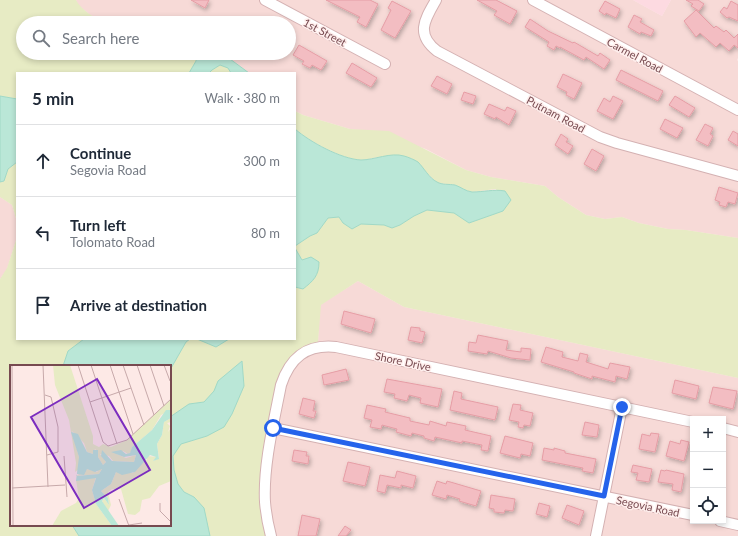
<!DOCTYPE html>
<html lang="en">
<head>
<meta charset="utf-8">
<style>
  :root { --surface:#fff; --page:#f6f6f7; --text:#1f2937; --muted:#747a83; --line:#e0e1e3 }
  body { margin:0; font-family:Lato,sans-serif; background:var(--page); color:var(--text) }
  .controls { position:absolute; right:12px; bottom:12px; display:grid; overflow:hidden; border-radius:0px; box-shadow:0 2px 6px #0003 }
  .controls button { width:36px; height:36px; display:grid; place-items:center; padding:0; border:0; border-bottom:1px solid var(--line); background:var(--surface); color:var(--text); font:20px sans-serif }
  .stop { position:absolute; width:12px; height:12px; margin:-9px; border:3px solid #2563eb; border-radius:50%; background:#fff }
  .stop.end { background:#2563eb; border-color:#fff; box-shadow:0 1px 4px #0008 }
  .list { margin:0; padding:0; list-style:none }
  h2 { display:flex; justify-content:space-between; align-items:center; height:52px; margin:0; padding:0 16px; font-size:17px }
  h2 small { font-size:13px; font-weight:400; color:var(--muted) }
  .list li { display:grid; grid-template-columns:26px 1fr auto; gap:12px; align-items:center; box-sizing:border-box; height:72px; padding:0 16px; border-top:1px solid var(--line) }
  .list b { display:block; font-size:15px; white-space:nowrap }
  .list p { margin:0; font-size:13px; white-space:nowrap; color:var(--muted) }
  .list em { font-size:13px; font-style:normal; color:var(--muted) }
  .icon { flex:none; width:22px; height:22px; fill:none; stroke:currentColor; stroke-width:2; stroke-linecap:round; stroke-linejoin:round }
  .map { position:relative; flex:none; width:738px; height:536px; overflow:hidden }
  .search { position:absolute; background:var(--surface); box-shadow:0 2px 6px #0003; left:16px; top:16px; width:280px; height:44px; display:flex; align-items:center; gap:10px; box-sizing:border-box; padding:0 14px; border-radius:22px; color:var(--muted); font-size:15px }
  .panel { position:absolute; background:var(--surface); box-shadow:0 2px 6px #0003; left:16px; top:72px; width:280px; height:268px; border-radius:0px }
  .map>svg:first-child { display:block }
  .residential { fill:#f7dad7; fill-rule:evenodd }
  .commercial { fill:#fddae1 }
  .green { fill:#e7ebc4 }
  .water { fill:#bae7d7; stroke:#a0d9c6 }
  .building { fill:#f3bdc2; stroke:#e69da5; filter:url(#shadow) }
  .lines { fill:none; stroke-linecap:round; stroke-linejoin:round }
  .minor-casing { stroke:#d4b1b2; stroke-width:12 }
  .minor { stroke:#fff; stroke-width:10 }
  .route { stroke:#2563eb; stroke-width:5 }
  .labels { text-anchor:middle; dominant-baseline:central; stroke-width:3; stroke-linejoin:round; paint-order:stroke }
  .street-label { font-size:11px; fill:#774a50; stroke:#ffefed }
  .inset-road { fill:none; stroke:#c7a9aa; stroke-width:1 }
  .view { fill:#7b2cbf; fill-opacity:0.15; stroke:#7b2cbf; stroke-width:2 }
  .inset-edge { fill:none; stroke:#774a50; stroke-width:2 }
</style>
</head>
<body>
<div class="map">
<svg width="738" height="536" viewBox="0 0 738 536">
  <defs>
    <filter id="shadow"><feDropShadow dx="1.5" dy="2.5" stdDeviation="2" flood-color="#0004"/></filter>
  </defs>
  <rect width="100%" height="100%" fill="#fde9e6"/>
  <g class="residential">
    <polygon points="76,0 633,0 662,16 671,0 738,0 738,58 737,60 738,61 738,238 686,230 668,229 639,223 622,217 605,219 586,215 558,197 545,186 491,177 466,170 426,149 369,131 350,129 303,115 295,111 295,73 249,73 230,59 214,53 289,53 289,23 106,23 93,17 78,5"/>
    <polygon points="0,197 12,205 17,222 17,237 7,269 0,279"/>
    <path d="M358,281L404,307L738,378V536H268L261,498L285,366L318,342L320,305ZM693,419H723V521H693Z"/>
  </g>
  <polygon class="commercial" points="633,0 671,0 662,16"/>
  <g class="green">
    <path d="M0,0H76C82,11 95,18 106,23H23V53H197L196,61L189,73H17V99L0,96Z"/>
    <polygon points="220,65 229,68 231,73 209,73 212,70"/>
    <path d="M295,111L303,115L350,129L389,131L466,170L491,177L545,186L558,197L586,215L605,219L622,217L639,223L668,229L686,230L738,238V378L404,307L358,281L321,305L318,342L298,352L285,366L261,498L268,536H210L194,497L184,492L178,484L174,470L173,456L181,444L207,436L232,414L244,386L242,361L218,381L215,391L204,402L189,404L170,417V370L186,342C195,335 206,343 216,347L229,339H295V287L303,289L302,260L295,248V246L310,236L317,233L328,218L339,217L343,223L352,229L361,224L384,225L392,228L400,225L414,216L427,210L454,213L469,223L503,211L496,189L471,192L462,189L456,185L437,183L425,171L417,162C406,160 392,156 380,157C374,157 368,160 362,160C343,160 309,141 295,129Z"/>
    <polygon points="17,162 17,222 12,205 0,197 0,182 4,181 8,169"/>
    <polygon points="17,237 17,339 84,339 68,351 63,366 11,366 11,525 72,525 79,536 0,536 0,279 7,268"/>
  </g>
  <g class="water">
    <polygon points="197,53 214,53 230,59 249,73 231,73 228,68 220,65 212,70 209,73 189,73 196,61"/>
    <polygon points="0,96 17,99 17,162 8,169 4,181 0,182"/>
    <path d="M295,129C310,142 341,159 361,160C374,160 391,152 404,156C408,157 415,160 418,162C424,168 429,178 437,182C442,185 449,184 455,185C461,187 465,191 472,192C483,192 494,189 505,191L511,200L503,211L469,223L454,213L427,210L414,216L400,225L392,228L384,225L361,224L352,229L343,223L339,217L328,218L317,233L310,236L295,246Z"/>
    <path d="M295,248L302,260L311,257L319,262C319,276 313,281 303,289L295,287Z"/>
    <polygon points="84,339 190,339 186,342 170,370 170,366 63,366 68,351"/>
    <polygon points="197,339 229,339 216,347"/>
    <polygon points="242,361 244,386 232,414 224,427 207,436 181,444 173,456 174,470 178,484 184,492 194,497 204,508 210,536 79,536 72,525 170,525 170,417 189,404 204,402 214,391 218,381"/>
  </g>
  <g class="building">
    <polygon points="191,0 209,0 205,8"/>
    <polygon points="326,0 370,0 378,4 366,27 357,22 360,17"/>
    <polygon points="477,0 496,0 517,11 510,24 494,15 497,11"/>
    <polygon points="686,0 698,0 704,4 699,11 691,6 693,4"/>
    <polygon points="392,1 411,11 395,38 381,30 391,10 388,8"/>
    <polygon points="605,1 620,9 616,18 606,13 605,15 599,11"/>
    <polygon points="731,1 738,5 738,21 729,17 727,18 720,12 724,7 727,9"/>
    <polygon points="696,10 714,28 716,26 724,32 726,30 734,38 738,34 738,48 734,45 729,51 720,43 716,47 700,33 696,37 684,21"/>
    <polygon points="634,15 642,19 640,22 654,30 651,36 641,32 640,34 628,27"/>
    <polygon points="530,19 548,31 573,43 574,42 598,56 600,53 610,60 604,69 586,57 584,60 560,47 560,48 556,46 554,50 547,46 549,42 525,27"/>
    <polygon points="299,45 327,61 321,70 312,65 310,68 302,64 304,61 293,55"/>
    <polygon points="352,63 377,78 371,87 346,73"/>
    <polygon points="621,70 663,91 658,101 616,80"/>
    <polygon points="563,74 582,83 574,99 566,95 567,92 557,87"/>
    <polygon points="437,76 452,84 447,94 431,86"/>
    <polygon points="464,92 476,96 473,104 461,100"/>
    <polygon points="613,96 623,101 613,119 597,111 604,98 610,102"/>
    <polygon points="675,96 695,108 689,117 669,105"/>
    <polygon points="489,104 505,111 507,107 516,111 509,125 496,117 495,119 484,114"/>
    <polygon points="665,119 683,128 677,138 660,129"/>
    <polygon points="705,124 713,128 710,134 713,136 708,146 696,140"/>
    <polygon points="733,131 738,134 738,146 728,140"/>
    <polygon points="561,134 568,139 566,142 573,146 568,154 555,145"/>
    <polygon points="592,149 604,156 596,171 584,164"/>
    <polygon points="719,187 738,193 735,204 728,202 726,207 719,205 720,202 715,200"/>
    <polygon points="344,311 375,319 371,333 341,324"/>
    <polygon points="411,327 420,328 420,331 425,332 422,343 408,340"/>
    <polygon points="478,335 508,341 506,350 521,352 521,348 531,349 530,360 511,358 488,351 487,354 468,351 469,342 476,343"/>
    <polygon points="546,347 563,352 562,357 578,361 580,353 588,355 586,362 608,369 610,363 630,367 627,379 616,376 615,382 592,376 592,379 574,373 574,372 541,362"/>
    <polygon points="346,369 349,380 324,385 322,375"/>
    <polygon points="387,379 442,389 438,407 420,403 421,398 409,395 407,401 394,398 395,394 384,392"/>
    <polygon points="675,380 699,386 696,399 672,393"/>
    <polygon points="713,387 737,391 733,409 709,403"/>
    <polygon points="454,391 462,393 461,399 498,407 495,420 450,410"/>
    <polygon points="303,398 315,401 313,411 316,411 314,418 299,414"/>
    <polygon points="513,404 521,405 520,410 533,413 530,426 524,425 523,428 518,427 519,422 509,420"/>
    <polygon points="367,405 386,409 385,412 410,418 410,421 429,425 430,421 446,426 447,422 466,426 465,430 491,436 488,451 481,450 482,445 462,441 462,443 435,437 434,441 424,438 424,436 412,433 411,436 396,432 397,429 382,425 381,429 370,427 372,420 364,418"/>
    <polygon points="585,422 599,425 597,437 582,435"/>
    <polygon points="651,433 659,434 655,452 639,449 642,434 650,436"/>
    <polygon points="505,436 533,443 530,456 521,454 520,458 500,453"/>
    <polygon points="681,440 689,442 684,461 666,456 670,441 680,444"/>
    <polygon points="544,448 554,450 554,448 565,451 565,453 596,459 593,473 582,471 583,468 542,460"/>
    <polygon points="294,450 307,452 306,456 309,456 308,464 292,461"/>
    <polygon points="348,462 370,467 365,486 343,481"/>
    <polygon points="633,465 652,469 649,482 636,480 638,473 631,472"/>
    <polygon points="661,470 665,471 666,470 684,474 681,492 672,490 673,484 658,482"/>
    <polygon points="397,471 416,476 413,488 401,485 401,488 387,485 385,493 377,491 380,475 395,478"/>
    <polygon points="437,481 446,484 447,481 481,491 476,506 459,501 460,499 447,495 446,499 432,495"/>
    <polygon points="491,495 515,499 513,511 505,510 504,513 494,512 494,509 489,508"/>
    <polygon points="539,503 550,506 547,517 536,514"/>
    <polygon points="567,505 584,511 579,525 562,518"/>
    <polygon points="302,515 320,519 316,536 298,536"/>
    <polygon points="345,526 351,530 346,536 338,536"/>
  </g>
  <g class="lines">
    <defs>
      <g id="minor">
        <polyline points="265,0 385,64"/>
        <path d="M436,0C425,19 415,34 437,51L600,137L617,143L738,176"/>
        <polyline points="533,0 738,110"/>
        <polyline points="273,428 693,515"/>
        <polyline points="723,428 738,432"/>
        <polyline points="720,521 738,525"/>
        <path d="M271,536C268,525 266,514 265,502C263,466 274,421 281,385C290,358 306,344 336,347L693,422"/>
        <polyline points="596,536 622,407"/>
      </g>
    </defs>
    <use href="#minor" class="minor-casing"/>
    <use href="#minor" class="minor"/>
  </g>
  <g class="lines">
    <polyline class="route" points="273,428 604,496 622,407"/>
  </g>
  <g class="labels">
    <g class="street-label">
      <text transform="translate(325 32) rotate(28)">1st Street</text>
      <text transform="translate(635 55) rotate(28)">Carmel Road</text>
      <text transform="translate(556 114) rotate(28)">Putnam Road</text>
      <text transform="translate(403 361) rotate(12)">Shore Drive</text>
      <text transform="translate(648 506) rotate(12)">Segovia Road</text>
    </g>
  </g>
  <g transform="translate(10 365)">
    <rect width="161" height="161" fill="#fde9e6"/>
    <path d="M43,0H60L83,71V79L89,82L93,79L101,82L117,75L161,34V45L151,50L142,65L122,82L121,87L118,89L113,86L107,89L116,93L126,90L124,97L103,96L99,91L90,89L96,97L93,100L88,92V87L85,84L83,89L77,87L74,78L62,66L69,92V104L65,107L66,98L59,55L45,20ZM161,53V57L157,58L160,61L158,67L161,63V116L149,121L140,133L132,135L130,146L125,150L118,149L111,124H102L98,127L101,140L98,146L92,136L94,133L99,140L98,133L91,126L101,119L106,107L123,108L134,95H137V91L147,92L143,96L149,93L147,79L152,70L154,57ZM90,103L92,104L89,109L66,111L77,104L87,107ZM86,112L82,125L86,139L102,161H42L51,146L66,138L69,133L66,115Z" fill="#e7ebc4"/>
    <path d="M156,45H161V53L154,57L152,70L147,79L149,94L143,96L146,92L140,90L125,107L112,110L106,107L101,119L91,126L98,133L99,140L94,133L92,136L109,161H102L86,139L82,125L86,113L66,116L69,92L61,67L68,69L77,87L83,89V85H88V92L93,100L96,97L91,91L92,85L102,96L124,97L126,90L114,92L101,87L111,85L116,89L120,88L122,82L142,65ZM77,104L85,107L92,104L89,109L66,111L67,109L74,110Z" fill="#bae7d7" fill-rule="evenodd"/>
    <path class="inset-road" d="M2,0L3,161M33,0L38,122M68,0L93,77L98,81L117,75L161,34M81,0L107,79M100,0L123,69M113,0L134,60M127,0L144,50M140,0L154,41M154,0L160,16M35,30L41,32L48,62V87L37,90M0,35V161M80,37L121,23M54,91L57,132M2,123L55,120M109,134L119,161M150,138V146L161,157M119,160L132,158"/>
    <path class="view" d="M87,14L140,105L74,143L21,52Z"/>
    <rect width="161" height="161" class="inset-edge"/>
  </g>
</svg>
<div class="controls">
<button>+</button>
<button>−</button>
<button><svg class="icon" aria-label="locate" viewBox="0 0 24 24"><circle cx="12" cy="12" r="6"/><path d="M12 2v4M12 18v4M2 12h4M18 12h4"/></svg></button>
</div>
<div class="stop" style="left:273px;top:428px"></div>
<div class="stop end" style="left:622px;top:407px"></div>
<div class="search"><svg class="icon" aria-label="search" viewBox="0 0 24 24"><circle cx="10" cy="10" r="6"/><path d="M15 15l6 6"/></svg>Search here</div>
<section class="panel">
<h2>5 min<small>Walk · 380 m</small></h2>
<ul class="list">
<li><svg class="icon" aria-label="ahead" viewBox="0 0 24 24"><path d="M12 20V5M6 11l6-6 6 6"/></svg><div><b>Continue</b><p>Segovia Road</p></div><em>300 m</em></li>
<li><svg class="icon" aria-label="left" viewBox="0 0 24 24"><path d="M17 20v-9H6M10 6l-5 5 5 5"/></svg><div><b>Turn left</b><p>Tolomato Road</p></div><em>80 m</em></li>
<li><svg class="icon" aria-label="arrive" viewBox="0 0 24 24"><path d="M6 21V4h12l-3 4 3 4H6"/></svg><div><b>Arrive at destination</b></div></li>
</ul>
</section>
</div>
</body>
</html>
